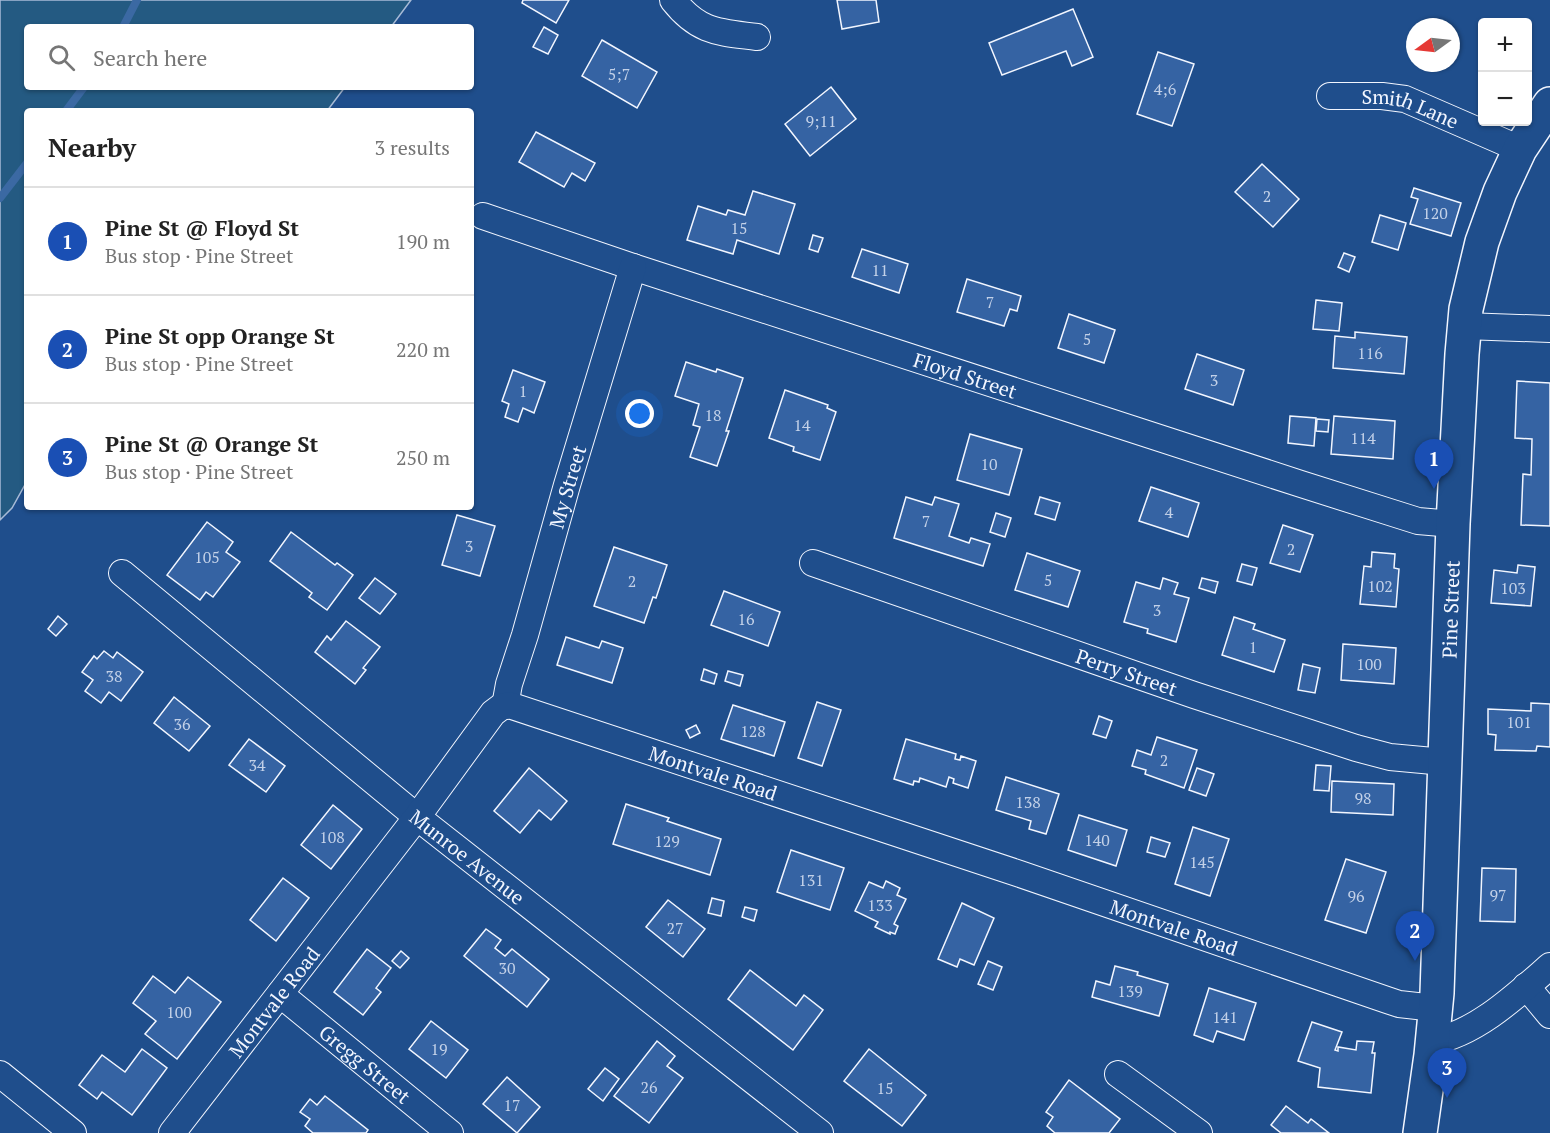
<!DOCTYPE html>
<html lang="en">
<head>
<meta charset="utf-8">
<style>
  :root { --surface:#fff; --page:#f6f6f6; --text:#222; --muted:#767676; --line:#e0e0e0; --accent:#b45309 }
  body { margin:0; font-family:"PT Serif",serif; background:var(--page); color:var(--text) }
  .controls { position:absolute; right:18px; top:18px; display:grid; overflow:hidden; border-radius:6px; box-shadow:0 2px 4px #0004 }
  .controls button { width:54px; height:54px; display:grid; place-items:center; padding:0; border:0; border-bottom:2px solid var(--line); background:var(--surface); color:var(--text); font:30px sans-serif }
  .compass { position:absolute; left:1406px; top:18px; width:54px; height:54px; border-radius:50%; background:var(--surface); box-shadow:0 2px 4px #0004; rotate:255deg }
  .you { position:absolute; left:640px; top:414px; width:21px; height:21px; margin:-15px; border:4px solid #fff; border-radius:50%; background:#1a73e8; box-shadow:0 0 0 9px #1a73e833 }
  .badge { display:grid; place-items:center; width:39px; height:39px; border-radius:50%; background:var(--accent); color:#fff; font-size:20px; font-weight:700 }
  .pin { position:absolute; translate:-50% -50px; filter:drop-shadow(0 2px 3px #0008) }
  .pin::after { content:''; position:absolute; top:32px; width:21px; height:18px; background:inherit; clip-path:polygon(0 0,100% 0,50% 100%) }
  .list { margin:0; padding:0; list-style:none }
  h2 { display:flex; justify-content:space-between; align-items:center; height:78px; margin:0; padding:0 24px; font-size:26px }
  h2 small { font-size:20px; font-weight:400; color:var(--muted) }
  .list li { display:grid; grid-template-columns:39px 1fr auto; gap:18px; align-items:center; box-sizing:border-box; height:108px; padding:0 24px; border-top:2px solid var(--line) }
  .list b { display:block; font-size:22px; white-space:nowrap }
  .list p { margin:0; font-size:20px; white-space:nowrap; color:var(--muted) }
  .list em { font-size:20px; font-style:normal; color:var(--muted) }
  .icon { flex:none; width:33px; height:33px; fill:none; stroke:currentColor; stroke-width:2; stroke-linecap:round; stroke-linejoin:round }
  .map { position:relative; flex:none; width:1550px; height:1133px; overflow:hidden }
  .search { position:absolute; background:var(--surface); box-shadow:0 2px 4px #0004; left:24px; top:24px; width:450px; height:66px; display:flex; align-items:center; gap:15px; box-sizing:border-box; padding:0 21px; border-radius:6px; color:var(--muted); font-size:22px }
  .panel { position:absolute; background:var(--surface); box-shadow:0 2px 4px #0004; left:24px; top:108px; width:450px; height:402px; border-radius:6px }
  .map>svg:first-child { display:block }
  .green { fill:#245a82; stroke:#a8bbd7; stroke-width:1.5 }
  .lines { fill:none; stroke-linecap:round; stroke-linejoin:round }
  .stream { stroke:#3b69a3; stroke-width:8 }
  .building { fill:#3563a3; stroke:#f2f6ff; stroke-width:1.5 }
  .street-casing { stroke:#f2f6ff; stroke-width:28 }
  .secondary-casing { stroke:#f2f6ff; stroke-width:36 }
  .street { stroke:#1f4e8c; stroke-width:26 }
  .secondary { stroke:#1f4e8c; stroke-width:33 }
  .labels { text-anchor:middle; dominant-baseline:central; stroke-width:4.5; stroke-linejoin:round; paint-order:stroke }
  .number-label { font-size:16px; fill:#c3d1e8 }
  .street-label { font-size:20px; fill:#f2f6ff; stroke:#1f4e8c }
</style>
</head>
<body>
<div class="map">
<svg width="1550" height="1133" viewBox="0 0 1550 1133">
  <rect width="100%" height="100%" fill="#1f4e8c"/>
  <polygon class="green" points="0,0 411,0 391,27 27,27 27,87 345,87 327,111 27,111 27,481 12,508 0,520"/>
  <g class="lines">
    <g class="stream">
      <polyline points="123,27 137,0"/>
      <polyline points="66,111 84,87"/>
      <polyline points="0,198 27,163"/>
    </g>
  </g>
  <g class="building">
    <polygon points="523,0 569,0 556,23 522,3"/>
    <polygon points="837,0 876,0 879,22 842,29"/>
    <polygon points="1073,9 1093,57 1072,66 1066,51 1002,75 989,43"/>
    <polygon points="544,27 558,35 548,54 533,47"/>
    <polygon points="602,40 657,72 637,108 582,76"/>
    <polygon points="1158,52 1194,64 1172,126 1137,114"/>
    <polygon points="831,87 856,119 810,156 785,124"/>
    <polygon points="536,132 595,163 585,181 572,173 564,187 519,162"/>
    <polygon points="1262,164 1299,199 1273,227 1235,192"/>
    <polygon points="1414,188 1461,203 1451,236 1410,224 1418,199 1411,197"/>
    <polygon points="753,191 795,204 779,254 737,240 733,254 687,240 698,206 726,215 728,210 745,215"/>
    <polygon points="1380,215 1406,223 1398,250 1372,242"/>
    <polygon points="813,235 823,238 818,252 809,249"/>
    <polygon points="862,249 908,264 899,293 852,277"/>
    <polygon points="1344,253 1355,257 1349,272 1338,267"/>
    <polygon points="967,279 1021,296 1017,311 1010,309 1004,326 957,312"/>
    <polygon points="1316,300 1342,303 1339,331 1313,329"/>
    <polygon points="1069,314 1115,330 1104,363 1058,348"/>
    <polygon points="1355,332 1407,337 1404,374 1333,368 1335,336 1355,338"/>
    <polygon points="1197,354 1244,370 1233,405 1185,389"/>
    <polygon points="686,362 716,372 717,369 743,378 726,431 729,431 717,466 690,457 700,427 693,425 699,404 675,396"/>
    <polygon points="513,370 545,382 534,413 523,408 518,422 505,417 509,404 502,401"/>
    <polygon points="1517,381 1550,383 1550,526 1521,525 1523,474 1531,475 1532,439 1515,438"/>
    <polygon points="785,390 828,405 827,408 836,412 820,460 793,451 794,447 769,438"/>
    <polygon points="1290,416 1316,418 1314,446 1288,443"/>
    <polygon points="1334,416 1395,421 1393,459 1331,454"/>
    <polygon points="1317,419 1329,420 1328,432 1316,431"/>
    <polygon points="970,434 1022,449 1009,495 957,480"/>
    <polygon points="1151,487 1199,503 1188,537 1139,521"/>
    <polygon points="906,497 932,505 935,497 959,504 949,536 969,543 971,538 990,544 983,566 894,538"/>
    <polygon points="1040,497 1060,503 1055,520 1035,514"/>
    <polygon points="996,513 1011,518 1005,537 990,532"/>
    <polygon points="457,515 495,526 480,576 442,565"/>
    <polygon points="207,522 233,542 226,552 240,562 213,597 206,592 200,600 167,575"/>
    <polygon points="1283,525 1313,535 1300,572 1270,563"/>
    <polygon points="291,532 335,565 337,563 353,575 327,610 309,597 312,593 270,561"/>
    <polygon points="614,547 667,565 656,598 653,597 644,623 594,606"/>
    <polygon points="1372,552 1395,554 1394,568 1399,569 1396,607 1360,604 1364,566 1371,567"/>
    <polygon points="1027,553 1080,571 1068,607 1015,590"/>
    <polygon points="1242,564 1257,568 1252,585 1237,581"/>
    <polygon points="1518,565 1535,567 1531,606 1491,603 1494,570 1517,573"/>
    <polygon points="375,578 396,594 380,614 359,598"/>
    <polygon points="1163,578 1178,583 1174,594 1189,598 1176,642 1147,633 1148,629 1124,622 1136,582 1160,589"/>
    <polygon points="1202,578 1218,582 1215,593 1199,588"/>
    <polygon points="724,591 780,612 768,646 711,625"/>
    <polygon points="58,616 67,624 56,636 48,629"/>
    <polygon points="1234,617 1255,624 1253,629 1285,640 1274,672 1222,655"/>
    <polygon points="346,621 380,647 363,668 366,670 355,684 315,652 327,636 331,640"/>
    <polygon points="566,637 599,648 602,641 623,648 612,683 557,665"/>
    <polygon points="1343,644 1396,648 1394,684 1341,680"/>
    <polygon points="104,651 113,658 117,652 143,672 121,701 109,692 101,703 85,691 93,680 82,672 94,656 97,659"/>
    <polygon points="1303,664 1320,668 1315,693 1298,690"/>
    <polygon points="704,669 717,674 714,684 701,680"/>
    <polygon points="728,671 743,675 740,686 725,681"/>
    <polygon points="174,697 210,726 189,751 154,723"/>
    <polygon points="817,702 841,710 822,766 798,758"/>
    <polygon points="1531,703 1550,704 1550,747 1537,746 1536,751 1495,750 1496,735 1488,734 1488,709 1531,711"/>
    <polygon points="733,705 785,722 774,756 721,739"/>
    <polygon points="1099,716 1112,721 1106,738 1093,734"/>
    <polygon points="696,725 700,733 690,738 686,730"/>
    <polygon points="1157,737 1197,750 1184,788 1145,774 1146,770 1132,766 1137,750 1151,755"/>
    <polygon points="249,739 285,766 266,792 229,765"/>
    <polygon points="906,739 956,754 955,759 960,760 961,756 976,761 968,788 953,783 954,779 949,777 946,787 920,778 919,782 914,781 913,785 894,779"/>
    <polygon points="1316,765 1331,766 1329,791 1314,790"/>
    <polygon points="529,768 567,801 551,820 539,810 520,833 494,811"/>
    <polygon points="1197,768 1214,774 1206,796 1189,790"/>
    <polygon points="1006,777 1059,794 1046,834 1029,829 1031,821 996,810"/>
    <polygon points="1332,781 1394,784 1393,815 1331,812"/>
    <polygon points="626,804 669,818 667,821 721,839 710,875 613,844"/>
    <polygon points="333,805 362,829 331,869 301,845"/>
    <polygon points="1079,815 1127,830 1116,866 1068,850"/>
    <polygon points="1193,827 1229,839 1210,896 1175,884"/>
    <polygon points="1151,837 1170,843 1165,857 1147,852"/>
    <polygon points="791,850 844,868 830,910 777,892"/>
    <polygon points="1346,859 1386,872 1366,933 1325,920"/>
    <polygon points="1482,868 1516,869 1515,922 1480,921"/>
    <polygon points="283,878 309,898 276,941 250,920"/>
    <polygon points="886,881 900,888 897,895 906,899 894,924 898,926 895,934 890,932 890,934 875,927 878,922 855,911 869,882 883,888"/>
    <polygon points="712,898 724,901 721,916 708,913"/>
    <polygon points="668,900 705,929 683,957 646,927"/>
    <polygon points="962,903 994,918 974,965 960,959 957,967 938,959"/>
    <polygon points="745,907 757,910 754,921 742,917"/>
    <polygon points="486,929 501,940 495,948 505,956 512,949 549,979 527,1007 464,956"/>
    <polygon points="367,949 391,968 376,988 381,992 363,1015 334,992"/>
    <polygon points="401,951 409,958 400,968 392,961"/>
    <polygon points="988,961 1002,967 993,990 978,984"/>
    <polygon points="1115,966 1138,972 1137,975 1168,984 1159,1016 1092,997 1096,981 1110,985"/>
    <polygon points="750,970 796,1006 804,995 823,1010 793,1050 728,999"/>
    <polygon points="153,976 175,993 188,977 221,1002 177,1059 145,1034 156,1021 133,1003"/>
    <polygon points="1209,988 1256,1003 1244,1040 1217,1031 1213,1042 1194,1035"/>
    <polygon points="431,1021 468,1050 446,1078 409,1049"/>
    <polygon points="1312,1022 1342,1032 1335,1050 1338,1051 1338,1047 1356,1050 1357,1041 1374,1042 1372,1053 1375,1053 1371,1093 1318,1087 1320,1068 1298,1061"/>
    <polygon points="657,1041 675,1056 667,1066 683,1078 649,1123 614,1096"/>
    <polygon points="142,1049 167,1068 132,1115 102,1092 97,1099 79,1085 102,1055 125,1072"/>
    <polygon points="869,1049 926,1095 902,1126 844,1081"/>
    <polygon points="605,1068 619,1079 603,1101 588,1089"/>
    <polygon points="507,1077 540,1107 517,1133 483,1104"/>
    <polygon points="1069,1080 1120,1119 1109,1133 1055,1133 1047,1126 1053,1117 1046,1112"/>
    <polygon points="325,1096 368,1130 366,1133 313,1133 305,1126 310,1119 300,1112 310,1099 317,1105"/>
    <polygon points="1286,1106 1308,1123 1311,1119 1329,1133 1281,1133 1271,1125"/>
  </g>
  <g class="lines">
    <defs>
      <g id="street">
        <path d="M673,0C699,33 719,32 757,37"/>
        <path id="s1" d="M1330,96H1382L1405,99L1520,149"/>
        <path id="s2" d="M483,216L633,267L1301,484L1418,521L1453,524"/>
        <polyline points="1464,326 1550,329"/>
        <path id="s3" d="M813,563L1194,695L1356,748L1390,757L1444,762"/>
        <path id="s4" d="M122,573L417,817L820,1133"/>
        <path id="s5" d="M505,706L509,684L525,635L567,485L633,267"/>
        <polyline points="1526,986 1550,1015"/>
        <path id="s6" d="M280,994L450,1133"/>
        <path d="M1433,1041C1476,1034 1518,994 1550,966"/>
        <polyline points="0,1074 73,1133"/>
        <polyline points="1118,1074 1199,1133"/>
        <path id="s7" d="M172,1133L417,817L493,713L501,707L509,705L1020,874L1387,1000L1399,1004L1435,1008"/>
      </g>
      <g id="secondary">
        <path id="s8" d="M1420,1133L1431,1055L1437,993L1453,524L1462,354L1466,309L1482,242L1500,192L1520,149L1550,104"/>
      </g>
    </defs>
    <use href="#street" class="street-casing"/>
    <use href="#secondary" class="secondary-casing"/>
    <use href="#street" class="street"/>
    <use href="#secondary" class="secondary"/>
  </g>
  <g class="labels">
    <g class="number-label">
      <text x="619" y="74">5;7</text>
      <text x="1165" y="89">4;6</text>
      <text x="821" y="121">9;11</text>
      <text x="1267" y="196">2</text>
      <text x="1435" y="213">120</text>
      <text x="739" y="228">15</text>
      <text x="880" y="270">11</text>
      <text x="990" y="302">7</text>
      <text x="1087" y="339">5</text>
      <text x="1370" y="353">116</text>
      <text x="1214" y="380">3</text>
      <text x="523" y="391">1</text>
      <text x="713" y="415">18</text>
      <text x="802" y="425">14</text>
      <text x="1363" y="438">114</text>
      <text x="989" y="464">10</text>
      <text x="1169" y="512">4</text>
      <text x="926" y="521">7</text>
      <text x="469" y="546">3</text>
      <text x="1291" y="549">2</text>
      <text x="207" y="557">105</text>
      <text x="1048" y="580">5</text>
      <text x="632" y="581">2</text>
      <text x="1380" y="586">102</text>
      <text x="1513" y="588">103</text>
      <text x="1157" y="610">3</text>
      <text x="746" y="619">16</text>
      <text x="1253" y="647">1</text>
      <text x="1369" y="664">100</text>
      <text x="114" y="676">38</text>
      <text x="1519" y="722">101</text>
      <text x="182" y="724">36</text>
      <text x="753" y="731">128</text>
      <text x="1164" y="760">2</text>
      <text x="257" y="765">34</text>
      <text x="1363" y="798">98</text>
      <text x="1028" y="802">138</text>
      <text x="332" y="837">108</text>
      <text x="1097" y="840">140</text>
      <text x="667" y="841">129</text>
      <text x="1202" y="862">145</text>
      <text x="811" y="880">131</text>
      <text x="1498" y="895">97</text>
      <text x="1356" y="896">96</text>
      <text x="880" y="905">133</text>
      <text x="675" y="928">27</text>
      <text x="507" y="968">30</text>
      <text x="1130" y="991">139</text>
      <text x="179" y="1012">100</text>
      <text x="1225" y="1017">141</text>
      <text x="439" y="1049">19</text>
      <text x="649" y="1087">26</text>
      <text x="885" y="1088">15</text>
      <text x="512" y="1105">17</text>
    </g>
    <g class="street-label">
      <text stroke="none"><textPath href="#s1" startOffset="82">Smith Lane</textPath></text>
      <text stroke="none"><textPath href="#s2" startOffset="508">Floyd Street</textPath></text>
      <text stroke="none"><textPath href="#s5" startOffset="228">My Street</textPath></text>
      <text stroke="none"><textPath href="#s8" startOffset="525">Pine Street</textPath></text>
      <text stroke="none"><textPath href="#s3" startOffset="332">Perry Street</textPath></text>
      <text stroke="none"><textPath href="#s7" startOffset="762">Montvale Road</textPath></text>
      <text stroke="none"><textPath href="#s4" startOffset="447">Munroe Avenue</textPath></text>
      <text stroke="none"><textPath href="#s7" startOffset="1248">Montvale Road</textPath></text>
      <text stroke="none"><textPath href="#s7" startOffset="166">Montvale Road</textPath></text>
      <text stroke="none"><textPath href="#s6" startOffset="110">Gregg Street</textPath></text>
    </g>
  </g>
</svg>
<div class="controls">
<button>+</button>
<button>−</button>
</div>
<svg class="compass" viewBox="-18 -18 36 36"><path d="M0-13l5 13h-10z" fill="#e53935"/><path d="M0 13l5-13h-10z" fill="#767676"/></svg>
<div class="you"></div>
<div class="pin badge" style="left:1434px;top:489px;background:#1a4fb4">1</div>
<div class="pin badge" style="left:1415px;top:961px;background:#1a4fb4">2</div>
<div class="pin badge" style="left:1447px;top:1098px;background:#1a4fb4">3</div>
<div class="search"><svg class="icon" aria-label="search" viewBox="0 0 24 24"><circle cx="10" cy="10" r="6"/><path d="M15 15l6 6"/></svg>Search here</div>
<section class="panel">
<h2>Nearby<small>3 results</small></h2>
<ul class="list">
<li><span class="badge" style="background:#1a4fb4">1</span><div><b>Pine St @ Floyd St</b><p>Bus stop · Pine Street</p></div><em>190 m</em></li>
<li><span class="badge" style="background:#1a4fb4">2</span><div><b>Pine St opp Orange St</b><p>Bus stop · Pine Street</p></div><em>220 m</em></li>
<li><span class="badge" style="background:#1a4fb4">3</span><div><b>Pine St @ Orange St</b><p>Bus stop · Pine Street</p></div><em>250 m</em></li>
</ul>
</section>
</div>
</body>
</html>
